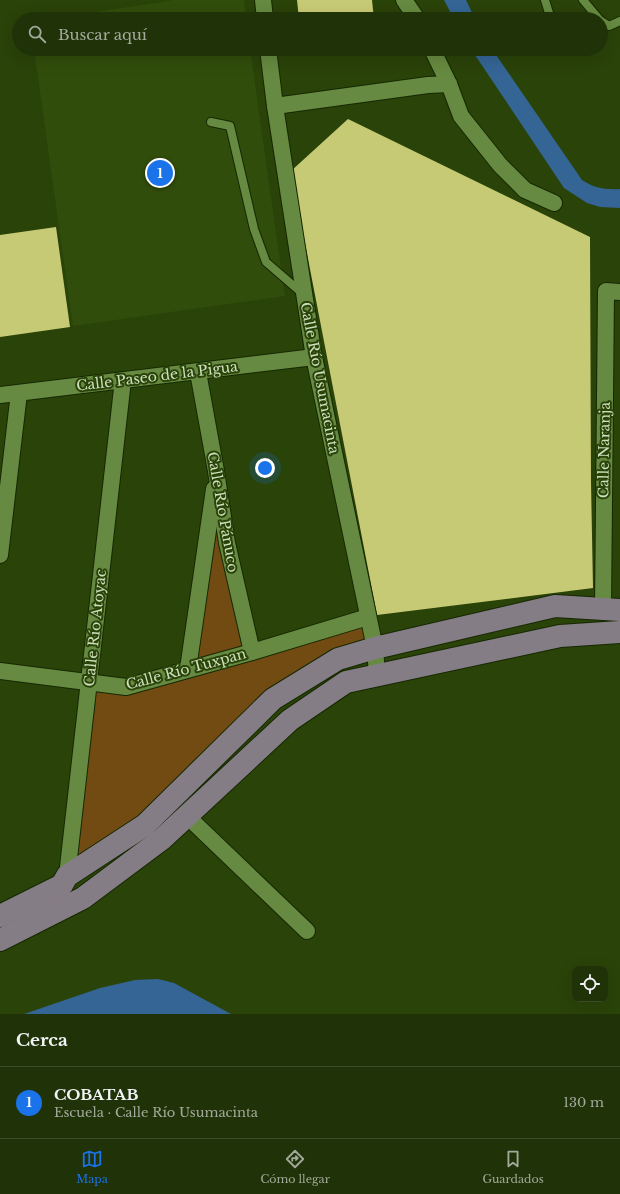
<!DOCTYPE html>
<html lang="es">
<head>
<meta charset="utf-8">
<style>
  :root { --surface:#203207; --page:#2d3e15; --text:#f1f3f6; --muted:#a2aa9b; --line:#3d4d28; --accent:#1a73e8 }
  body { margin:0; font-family:"Libre Baskerville",serif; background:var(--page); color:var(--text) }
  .controls { position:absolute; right:12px; bottom:12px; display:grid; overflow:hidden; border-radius:8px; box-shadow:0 4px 16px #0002 }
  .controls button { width:36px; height:36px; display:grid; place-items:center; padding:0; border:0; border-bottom:1px solid var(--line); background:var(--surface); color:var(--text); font:20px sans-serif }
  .you { position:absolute; left:265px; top:468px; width:14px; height:14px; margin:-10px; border:3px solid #fff; border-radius:50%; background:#1a73e8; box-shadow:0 0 0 6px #1a73e833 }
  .badge { display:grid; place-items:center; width:26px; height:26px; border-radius:50%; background:var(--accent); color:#fff; font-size:13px; font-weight:700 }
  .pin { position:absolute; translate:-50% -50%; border:2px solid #fff; box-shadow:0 1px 4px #0006 }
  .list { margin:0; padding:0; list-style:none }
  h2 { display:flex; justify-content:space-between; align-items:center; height:52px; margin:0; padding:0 16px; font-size:17px }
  h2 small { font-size:13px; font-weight:400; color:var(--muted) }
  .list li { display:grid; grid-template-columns:26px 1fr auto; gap:12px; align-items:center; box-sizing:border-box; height:72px; padding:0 16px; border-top:1px solid var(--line) }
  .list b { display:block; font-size:15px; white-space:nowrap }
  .list p { margin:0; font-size:13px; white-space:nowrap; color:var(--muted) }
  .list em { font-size:13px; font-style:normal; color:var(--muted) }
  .icon { flex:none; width:22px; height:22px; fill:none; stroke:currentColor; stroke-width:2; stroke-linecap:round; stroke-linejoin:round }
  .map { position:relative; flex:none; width:620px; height:1014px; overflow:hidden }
  .search { position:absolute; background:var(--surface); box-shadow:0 4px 16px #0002; left:12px; right:12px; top:12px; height:44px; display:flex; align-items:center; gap:10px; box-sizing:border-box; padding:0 14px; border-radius:22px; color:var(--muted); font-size:15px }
  .sheet { height:124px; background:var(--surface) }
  nav { display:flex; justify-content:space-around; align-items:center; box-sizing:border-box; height:56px; border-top:1px solid var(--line); background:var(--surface); font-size:11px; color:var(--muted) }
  nav a { display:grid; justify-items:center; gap:2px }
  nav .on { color:var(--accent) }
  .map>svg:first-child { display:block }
  .built { fill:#314d0b }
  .green { fill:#724b13 }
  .water { fill:#346595 }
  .building { fill:#c7ca75 }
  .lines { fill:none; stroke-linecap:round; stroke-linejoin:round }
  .service-casing { stroke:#162802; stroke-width:10 }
  .minor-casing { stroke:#162802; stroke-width:18 }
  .primary-casing { stroke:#162802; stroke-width:24 }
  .service { stroke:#668a41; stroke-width:8 }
  .minor { stroke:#668a41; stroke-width:16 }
  .primary { stroke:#857d86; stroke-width:22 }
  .labels { text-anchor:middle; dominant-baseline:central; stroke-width:4; stroke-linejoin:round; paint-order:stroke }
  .street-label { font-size:14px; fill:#cce0bb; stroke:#2a4309 }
</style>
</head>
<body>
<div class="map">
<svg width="620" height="1014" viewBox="0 0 620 1014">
  <rect width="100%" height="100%" fill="#2a4309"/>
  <g class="built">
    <polygon points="174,0 244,0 246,19 51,19"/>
    <polygon points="34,49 250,49 285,296 73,326"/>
  </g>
  <polygon class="green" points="216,471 252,652 368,617 375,648 273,699 145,825 67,876 89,682 126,687 188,669"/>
  <g class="water">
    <polygon points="444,0 466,0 475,19 454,19"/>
    <path d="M471,49H492L582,180C594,188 605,190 620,189V208L600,207L587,203L564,188Z"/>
    <polygon points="158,979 174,983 231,1014 24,1014 100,988 135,980"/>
  </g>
  <g class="building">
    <polygon points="297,0 372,0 374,19 299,19"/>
    <polygon points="302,49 354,49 354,50 303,56"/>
    <polygon points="348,119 590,237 591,482 593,588 377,615 291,171"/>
    <polygon points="56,227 70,327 0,337 0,235"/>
  </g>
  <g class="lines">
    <defs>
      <g id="service">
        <polyline points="545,0 549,13 554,19"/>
        <polyline points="583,0 599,19"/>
        <polyline points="601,21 609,26 620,21"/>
        <polyline points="211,122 230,126 254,229 266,262 303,294"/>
      </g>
      <g id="minor">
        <polyline points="263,0 265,19"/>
        <polyline points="404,0 417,19"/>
        <polyline points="268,49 275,106 428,85 449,84"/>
        <polyline points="432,49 449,84 461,116 500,165 525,190 554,203"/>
        <polyline points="275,106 314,357 375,648 377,675"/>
        <polyline points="198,372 216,471 227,543 252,652"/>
        <polyline points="0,395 314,357"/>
        <polyline points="0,555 19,393"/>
        <polyline points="603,609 606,291 620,292"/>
        <polyline points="188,669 214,489"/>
        <polyline points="0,671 126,687 252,652 368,617"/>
        <polyline points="187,816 307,931"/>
        <polyline points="67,876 123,380"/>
      </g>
      <g id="primary">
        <polyline points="0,916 62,885 67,876 145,825 273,699 338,659 375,648 555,606 620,610"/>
        <polyline points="0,940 83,898 162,839 290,720 346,682 560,636 620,632"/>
      </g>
    </defs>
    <use href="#service" class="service-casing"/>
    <use href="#minor" class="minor-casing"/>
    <use href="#primary" class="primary-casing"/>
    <use href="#service" class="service"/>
    <use href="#minor" class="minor"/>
    <use href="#primary" class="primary"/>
  </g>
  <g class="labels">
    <g class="street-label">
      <text transform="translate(157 376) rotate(-7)">Calle Paseo de la Pigua</text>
      <text transform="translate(320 378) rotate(79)">Calle Río Usumacinta</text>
      <text transform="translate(604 450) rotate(-89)">Calle Naranja</text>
      <text transform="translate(223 512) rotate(80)">Calle Río Pánuco</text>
      <text transform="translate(95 628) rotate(-84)">Calle Río Atoyac</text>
      <text transform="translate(186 669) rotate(-15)">Calle Río Tuxpan</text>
    </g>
  </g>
</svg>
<div class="controls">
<button><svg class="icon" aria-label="locate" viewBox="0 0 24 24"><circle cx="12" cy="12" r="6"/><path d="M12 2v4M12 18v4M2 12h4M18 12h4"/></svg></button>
</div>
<div class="you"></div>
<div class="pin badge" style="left:160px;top:173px">1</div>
<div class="search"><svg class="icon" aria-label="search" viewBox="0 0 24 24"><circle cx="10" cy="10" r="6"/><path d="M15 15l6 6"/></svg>Buscar aquí</div>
</div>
<section class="sheet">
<h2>Cerca<small></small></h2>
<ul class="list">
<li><span class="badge">1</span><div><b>COBATAB</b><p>Escuela · Calle Río Usumacinta</p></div><em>130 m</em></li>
</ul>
</section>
<nav>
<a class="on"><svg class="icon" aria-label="map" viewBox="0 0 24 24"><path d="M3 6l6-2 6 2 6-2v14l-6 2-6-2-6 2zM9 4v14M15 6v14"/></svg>Mapa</a>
<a><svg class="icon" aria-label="directions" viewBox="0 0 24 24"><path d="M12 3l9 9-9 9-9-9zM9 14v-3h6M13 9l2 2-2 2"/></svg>Cómo llegar</a>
<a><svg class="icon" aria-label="saved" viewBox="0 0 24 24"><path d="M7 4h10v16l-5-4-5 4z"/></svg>Guardados</a>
</nav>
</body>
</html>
